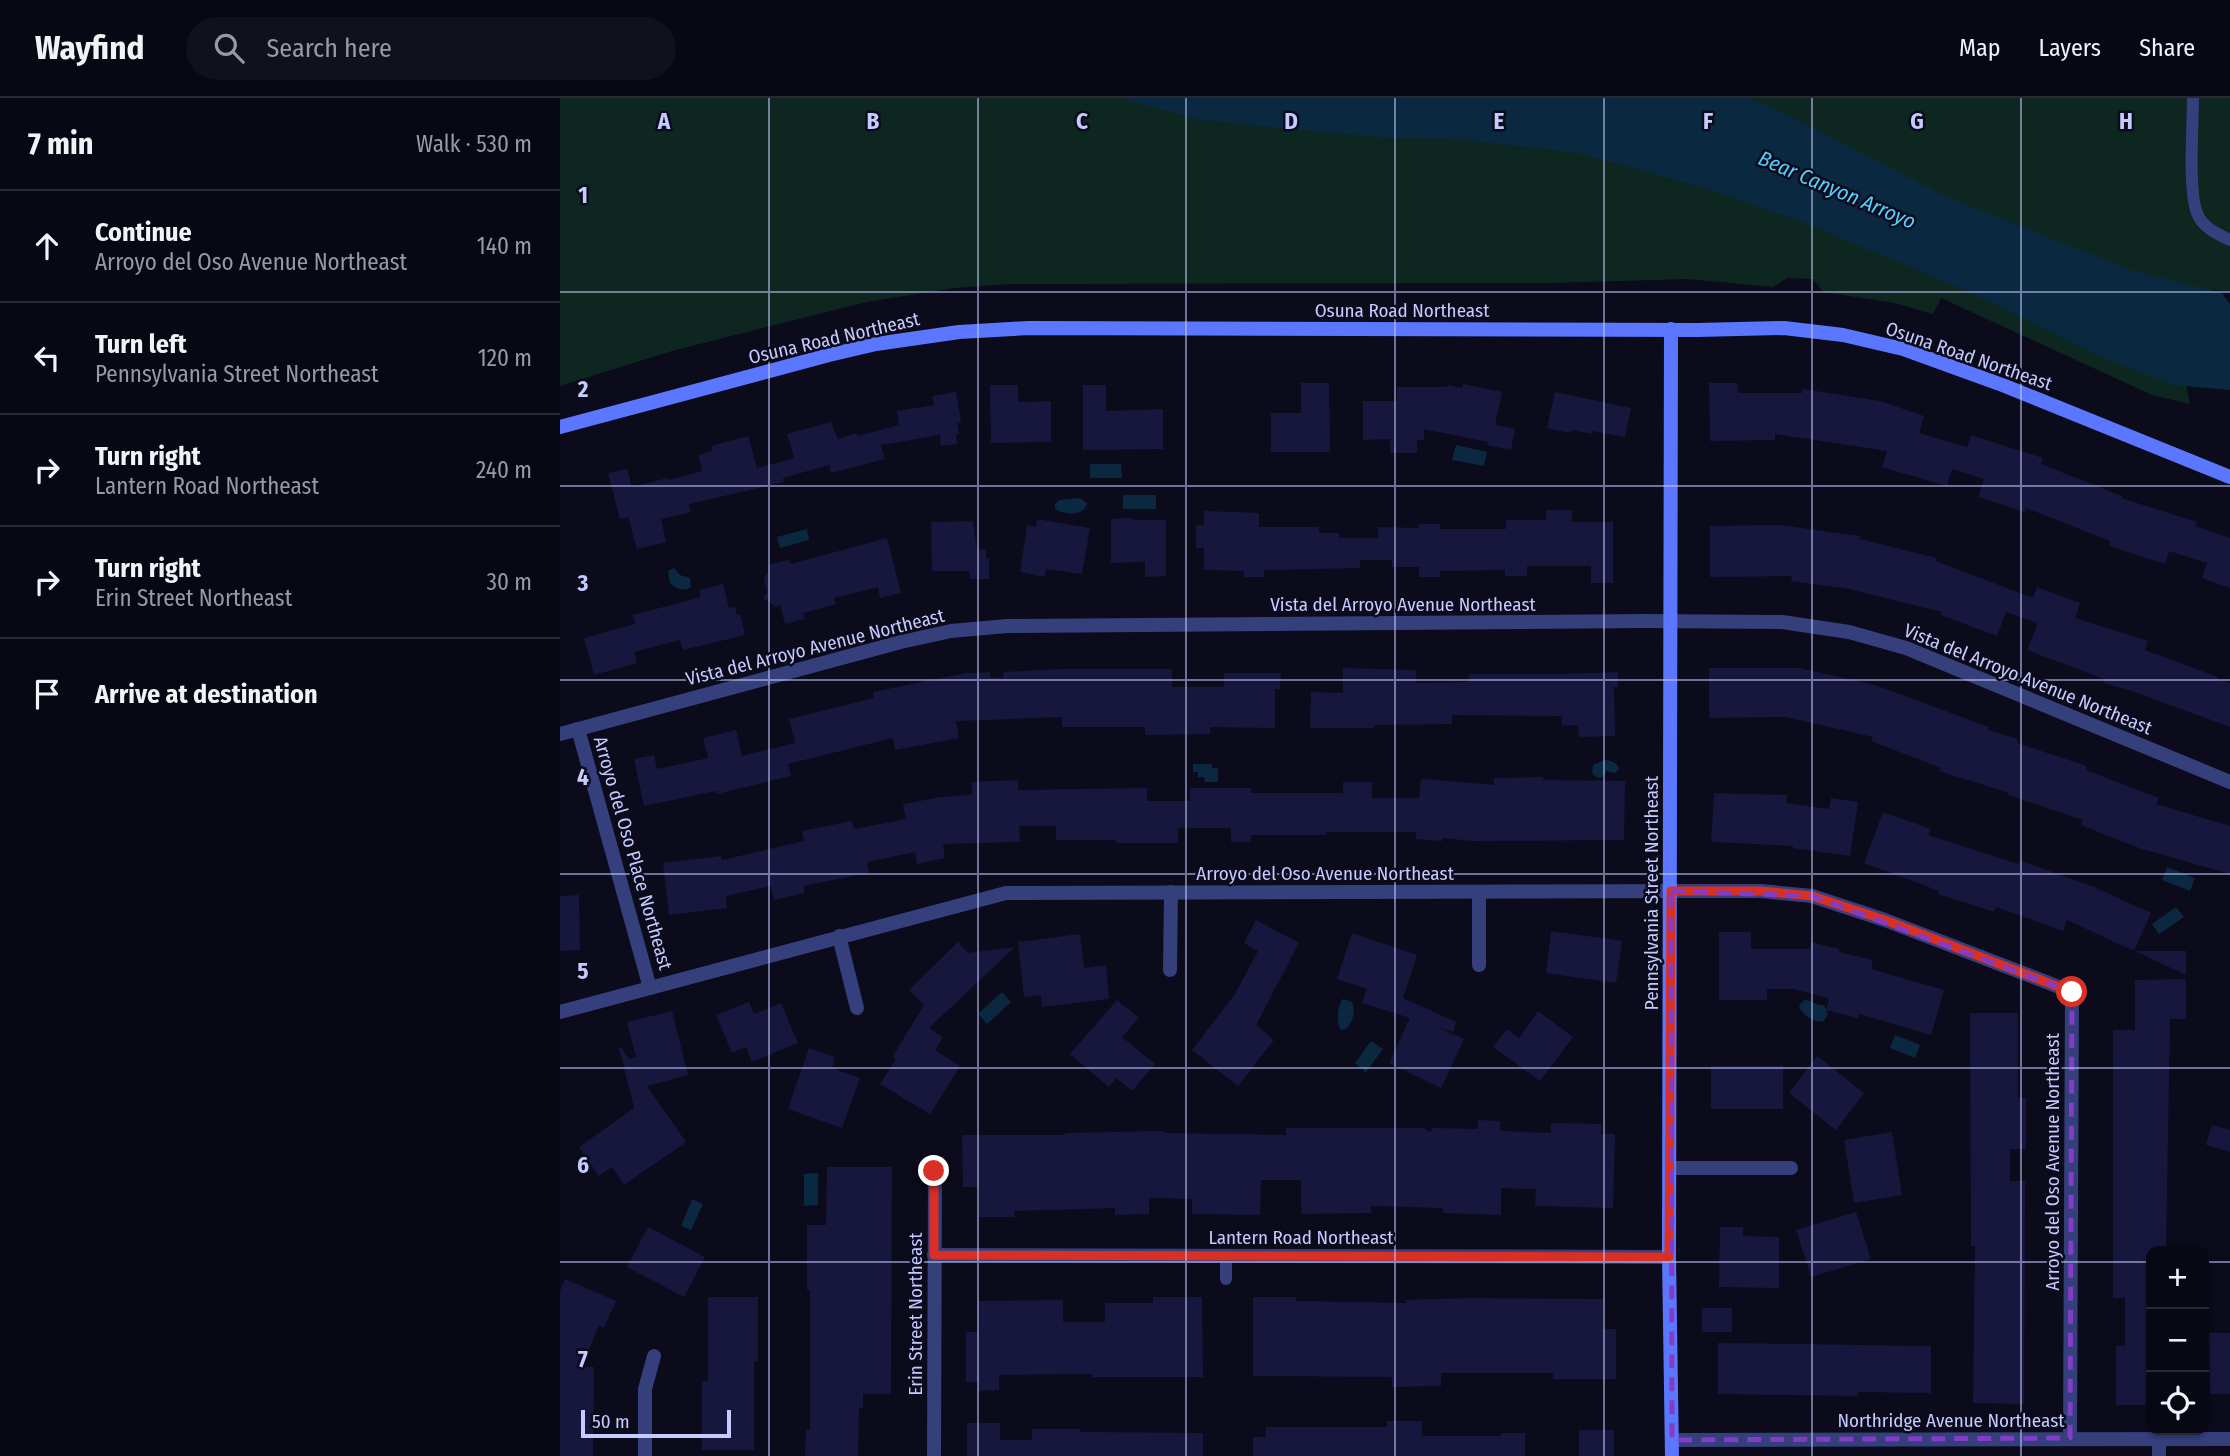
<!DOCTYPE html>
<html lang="en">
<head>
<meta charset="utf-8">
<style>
  :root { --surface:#080815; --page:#11111e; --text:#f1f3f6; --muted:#989aa0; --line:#292934 }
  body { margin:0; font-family:"Fira Sans Condensed",sans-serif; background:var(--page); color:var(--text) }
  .controls { position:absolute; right:21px; bottom:21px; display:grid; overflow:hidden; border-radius:14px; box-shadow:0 2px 5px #0004 }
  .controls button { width:63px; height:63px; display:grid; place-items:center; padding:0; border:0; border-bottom:2px solid var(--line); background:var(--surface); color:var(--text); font:35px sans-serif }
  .scale { position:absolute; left:21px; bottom:18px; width:150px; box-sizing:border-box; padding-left:7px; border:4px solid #c5caff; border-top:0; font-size:19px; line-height:24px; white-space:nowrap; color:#c5caff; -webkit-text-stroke:5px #0b0b1c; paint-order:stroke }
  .stop { position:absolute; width:21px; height:21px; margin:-16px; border:5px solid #d93025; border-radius:50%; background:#fff }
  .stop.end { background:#d93025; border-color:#fff; box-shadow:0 2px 7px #0008 }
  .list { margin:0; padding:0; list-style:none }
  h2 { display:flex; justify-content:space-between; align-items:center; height:91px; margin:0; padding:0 28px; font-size:30px }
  h2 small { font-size:23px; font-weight:400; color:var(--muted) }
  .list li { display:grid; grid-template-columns:46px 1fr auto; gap:21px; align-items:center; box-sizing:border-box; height:112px; padding:0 28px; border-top:2px solid var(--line) }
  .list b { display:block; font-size:26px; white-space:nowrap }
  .list p { margin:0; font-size:23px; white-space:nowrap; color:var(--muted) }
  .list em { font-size:23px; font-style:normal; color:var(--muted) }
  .icon { flex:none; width:38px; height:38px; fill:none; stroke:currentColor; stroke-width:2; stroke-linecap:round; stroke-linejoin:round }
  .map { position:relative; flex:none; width:1670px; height:1358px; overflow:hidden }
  header { display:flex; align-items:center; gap:42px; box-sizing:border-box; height:98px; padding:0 35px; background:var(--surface); border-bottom:2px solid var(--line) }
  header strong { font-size:33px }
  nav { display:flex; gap:38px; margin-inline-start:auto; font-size:24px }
  .search { width:490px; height:63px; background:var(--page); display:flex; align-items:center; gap:18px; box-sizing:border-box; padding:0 24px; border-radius:38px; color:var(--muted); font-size:26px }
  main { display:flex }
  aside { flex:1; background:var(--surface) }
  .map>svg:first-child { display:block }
  .green { fill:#0e2620 }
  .water { fill:#0a2940 }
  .building { fill:#17163d }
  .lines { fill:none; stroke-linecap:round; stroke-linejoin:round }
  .lane { stroke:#343f7c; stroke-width:12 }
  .street { stroke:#343f7c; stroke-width:14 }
  .secondary { stroke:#5c77ff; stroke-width:14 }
  .route { stroke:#d93025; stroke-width:9 }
  .marked { fill:none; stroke:#823cc5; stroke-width:5; stroke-dasharray:14 9; stroke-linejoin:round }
  .grid { fill:none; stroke:#c5caff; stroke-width:2; stroke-opacity:0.55 }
  .labels { text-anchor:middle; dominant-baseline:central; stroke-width:5; stroke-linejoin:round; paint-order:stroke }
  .street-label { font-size:19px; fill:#c5caff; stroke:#0b0b1c }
  .water-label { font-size:21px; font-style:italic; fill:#53d0ff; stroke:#0b0b1c }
  .grid-label { font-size:23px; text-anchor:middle; font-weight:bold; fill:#c5caff; stroke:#0b0b1c; stroke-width:5; stroke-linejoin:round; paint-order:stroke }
</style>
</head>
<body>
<header>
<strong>Wayfind</strong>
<div class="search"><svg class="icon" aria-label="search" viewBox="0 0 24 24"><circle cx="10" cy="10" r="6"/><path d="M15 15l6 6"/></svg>Search here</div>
<nav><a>Map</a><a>Layers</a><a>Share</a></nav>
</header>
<main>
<aside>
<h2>7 min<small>Walk · 530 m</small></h2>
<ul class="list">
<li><svg class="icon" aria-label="ahead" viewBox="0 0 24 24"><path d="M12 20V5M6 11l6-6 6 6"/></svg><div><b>Continue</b><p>Arroyo del Oso Avenue Northeast</p></div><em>140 m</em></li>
<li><svg class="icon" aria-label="left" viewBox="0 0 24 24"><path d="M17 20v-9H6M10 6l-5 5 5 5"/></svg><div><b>Turn left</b><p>Pennsylvania Street Northeast</p></div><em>120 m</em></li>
<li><svg class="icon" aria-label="right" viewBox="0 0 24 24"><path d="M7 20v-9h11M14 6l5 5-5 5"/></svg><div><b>Turn right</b><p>Lantern Road Northeast</p></div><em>240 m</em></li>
<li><svg class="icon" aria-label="right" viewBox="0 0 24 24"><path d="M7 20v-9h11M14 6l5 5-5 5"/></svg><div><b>Turn right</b><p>Erin Street Northeast</p></div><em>30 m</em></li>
<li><svg class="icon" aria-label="arrive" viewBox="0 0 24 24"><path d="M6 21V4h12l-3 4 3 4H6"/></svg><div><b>Arrive at destination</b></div></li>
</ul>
</aside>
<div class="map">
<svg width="1670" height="1358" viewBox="0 0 1670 1358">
  <rect width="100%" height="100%" fill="#0b0b1c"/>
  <polygon class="green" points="0,0 1670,0 1670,193 1606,190 1630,306 1592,297 1381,200 1373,216 1335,205 1263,194 1253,181 1227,180 1213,189 1128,181 991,185 449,186 395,190 306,204 112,253 0,288"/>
  <g class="water">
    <polygon points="560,0 1187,0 1218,12 1385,98 1573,173 1662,195 1670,206 1670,292 1613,287 1546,261 1405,192 1245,125 1145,90 1018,55 897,41 828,40 640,22"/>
    <polygon points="896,347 927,354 924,368 892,362"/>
    <polygon points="530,366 561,366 562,380 530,380"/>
    <rect x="563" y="397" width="33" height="14"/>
    <path d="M520,400L527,405C524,419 504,417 495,411V406L499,402Z"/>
    <polygon points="247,431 249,442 220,450 217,439"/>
    <path d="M114,470L120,477L130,480L131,489C124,494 116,491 110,485L108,473Z"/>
    <path d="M1045,662C1051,662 1058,665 1059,671L1055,675L1046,673L1043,679L1038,680L1032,675L1033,667Z"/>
    <polygon points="633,666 652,666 652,670 658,670 658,684 645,684 644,679 638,679 638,674 633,674"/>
    <polygon points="1607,769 1635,780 1630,793 1602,782"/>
    <polygon points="1616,809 1624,819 1599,836 1592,826"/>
    <polygon points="442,894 451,904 427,926 418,916"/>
    <path d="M783,901L792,904C796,914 793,923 786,931L781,932C776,926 777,908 783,901Z"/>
    <path d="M1245,902C1252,902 1256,908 1264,907L1268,916L1263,924C1253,924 1244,918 1239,909L1241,905Z"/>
    <polygon points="1335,937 1360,947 1355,960 1330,950"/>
    <polygon points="811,943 823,951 806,974 795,965"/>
    <polygon points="258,1075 258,1107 244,1108 244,1076"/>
    <polygon points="132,1101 143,1106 131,1132 121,1128"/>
  </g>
  <g class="building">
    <polygon points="741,285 769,285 770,354 711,354 711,315 741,315"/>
    <polygon points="1149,285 1177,285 1178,295 1242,295 1243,291 1320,303 1364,318 1359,335 1407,349 1411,337 1483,360 1481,366 1562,398 1561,400 1637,424 1635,428 1670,440 1670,490 1642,480 1647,465 1609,453 1605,466 1549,448 1550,443 1466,410 1465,414 1418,399 1424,381 1392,371 1387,388 1322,369 1327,353 1215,336 1215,342 1150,343"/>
    <polygon points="903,286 942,294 935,327 955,331 951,352 927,347 928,344 864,331 864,342 857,342 857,355 830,355 830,341 803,342 803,303 837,303 837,289 887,289 887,287 902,290"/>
    <polygon points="430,287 458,287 458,304 491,303 491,344 431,345"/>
    <polygon points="523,287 546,287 546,313 603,311 603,351 523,352"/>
    <polygon points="396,294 401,324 397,325 399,336 396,336 397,346 381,348 380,337 321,347 325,361 271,375 269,367 223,380 224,384 129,406 131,414 101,421 106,444 77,451 68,419 60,421 48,375 67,371 72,389 107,380 108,382 142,373 138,357 152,353 151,348 188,338 197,370 234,360 227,336 271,324 278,341 297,335 298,338 339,327 337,313 374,307 372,298"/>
    <polygon points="995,294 1071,310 1065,339 1032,333 1032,336 1012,332 1011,335 987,330"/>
    <polygon points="986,412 1012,412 1012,424 1053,424 1053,485 1031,485 1031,468 967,468 967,478 945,478 945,472 880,473 880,479 859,479 859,469 832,469 832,462 800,462 800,470 704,472 704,479 684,479 684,473 644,472 644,450 636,450 636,427 644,427 644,413 699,415 699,429 759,429 759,435 779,435 779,440 818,440 818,429 859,430 859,426 880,426 880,431 946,431 946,422 986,422"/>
    <polygon points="572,420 572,422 606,422 606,478 585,479 585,464 551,465 551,421"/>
    <polygon points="477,421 530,430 522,476 486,471 484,479 460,474 467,427 476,429"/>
    <polygon points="413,423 417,452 426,451 426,460 429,460 429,481 410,481 409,473 372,473 371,424"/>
    <polygon points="1219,427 1300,438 1300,441 1377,460 1376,463 1473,500 1477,489 1520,505 1515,520 1588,543 1585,552 1658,579 1657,581 1670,585 1670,629 1572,593 1543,585 1544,581 1467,552 1478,525 1446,514 1437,538 1381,517 1382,514 1289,491 1231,483 1232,478 1150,479 1150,428"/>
    <polygon points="327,440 341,495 320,500 318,489 274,500 276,506 243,515 245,521 225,526 220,507 216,509 203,500 207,494 204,480 209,473 208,467 229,462 231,466"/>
    <polygon points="163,486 169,510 175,509 177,517 180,516 185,537 123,552 120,542 74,554 77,565 34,577 24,540 75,526 73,517 141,499 139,492"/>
    <polygon points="783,570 856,572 856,585 909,584 909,576 1001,576 1058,574 1058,589 1054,589 1055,638 1019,639 1018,627 1002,628 1002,618 892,617 892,626 814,627 814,630 750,630 751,594 783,595"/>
    <polygon points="1149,570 1239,570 1315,587 1429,629 1428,632 1458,641 1457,645 1527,668 1526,672 1599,700 1596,706 1670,728 1670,776 1579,750 1521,727 1523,722 1448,697 1449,695 1379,673 1381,670 1311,643 1313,639 1226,619 1149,620"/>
    <polygon points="502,571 612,571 612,589 664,589 664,575 721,575 720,591 715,591 715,630 650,629 650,636 585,637 585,629 502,629 502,619 396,623 399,640 335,652 333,640 228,666 231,678 157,696 156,693 84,708 74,661 94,657 97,671 148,660 143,640 176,632 182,658 235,645 229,621 314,600 313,594 406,575 430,574 430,579 443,580 444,574"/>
    <polygon points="983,679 983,682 1065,683 1064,742 912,743 882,740 882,743 856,741 856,734 766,734 766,737 691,737 691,744 671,744 671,730 618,730 618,745 556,745 556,742 496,742 496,728 459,728 460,744 383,746 385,760 357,766 355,754 307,764 309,775 243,788 245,795 214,802 211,788 166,798 167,810 109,817 103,765 161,758 162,762 244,743 242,733 292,723 294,731 346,721 343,706 381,699 412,697 412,684 458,682 458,692 587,690 587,703 630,703 630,690 691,690 691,695 783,695 783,684 812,684 812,700 859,700 861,681 934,687 934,680"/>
    <polygon points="1154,695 1227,697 1226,705 1269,711 1271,700 1298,704 1290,758 1233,750 1233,748 1151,744"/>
    <polygon points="1323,714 1371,731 1368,737 1458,766 1459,762 1534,789 1591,815 1574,853 1507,822 1503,833 1436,809 1434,814 1410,806 1409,805 1409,806 1378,796 1379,793 1304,765"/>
    <polygon points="19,797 20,852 0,853 0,798"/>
    <polygon points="696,822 739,845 696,927 714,942 678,988 632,952 675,896 698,853 684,845"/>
    <polygon points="991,833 1062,843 1056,885 986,875"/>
    <polygon points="1159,834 1191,834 1191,851 1250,851 1251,844 1279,851 1279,854 1313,862 1311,871 1384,892 1371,937 1299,916 1298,920 1266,912 1269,900 1233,891 1207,891 1207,902 1159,902"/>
    <polygon points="792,835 857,857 843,900 896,924 893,934 877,929 904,941 881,990 829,965 850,920 802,905 807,891 777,881"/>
    <polygon points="520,836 524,870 546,867 549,901 482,909 481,897 464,899 458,844"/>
    <polygon points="398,844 408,855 455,849 369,930 383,939 375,952 400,968 370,1016 320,986 336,961 333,958 364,907 349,892"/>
    <polygon points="1575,853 1626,853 1626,877"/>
    <polygon points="1626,881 1626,921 1610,921 1606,1151 1591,1150 1591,1307 1556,1307 1556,1248 1565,1248 1565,1200 1553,1200 1553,932 1575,932 1575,882"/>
    <polygon points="557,902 579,920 562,939 595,966 572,993 556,980 549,989 510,956"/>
    <polygon points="189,904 194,916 221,905 238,945 192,964 186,949 172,955 156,917"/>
    <polygon points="112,913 128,977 87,988 126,1044 64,1087 52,1069 39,1078 19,1049 74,1010 59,950 61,949 69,961 76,959 67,924"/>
    <polygon points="978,913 1013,939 980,983 933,949 947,931 959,940"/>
    <polygon points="1410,915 1458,915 1458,1000 1466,1000 1466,1051 1450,1051 1450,1083 1465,1083 1464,1306 1413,1305 1415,1148 1411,1148"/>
    <polygon points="249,950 275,959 272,970 300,980 282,1030 228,1011"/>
    <polygon points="1257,958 1304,995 1276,1032 1229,995"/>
    <rect x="1151" y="968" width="72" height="43"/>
    <polygon points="918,1022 940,1023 940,1033 991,1035 991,1025 1041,1026 1041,1036 1055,1036 1053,1110 975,1108 976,1091 941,1090 941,1117 883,1115 883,1110 811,1108 811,1115 741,1116 741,1082 701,1082 700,1117 632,1116 632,1101 589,1100 589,1116 555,1117 555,1110 454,1113 455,1119 419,1119 419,1089 403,1089 402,1037 505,1037 505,1035 604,1033 604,1035 726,1037 726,1030 863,1030 870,1034 873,1030 918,1031"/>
    <polygon points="1652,1027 1670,1032 1670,1054 1646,1047"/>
    <polygon points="1332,1034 1342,1097 1294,1105 1284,1042"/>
    <polygon points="267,1069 332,1069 331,1296 303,1296 303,1310 299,1310 298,1358 245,1358 246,1331 250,1332 250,1192 247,1192 247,1127 266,1127"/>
    <polygon points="1296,1114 1311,1161 1251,1179 1236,1132"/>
    <polygon points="88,1129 145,1159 124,1199 67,1169"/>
    <polygon points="1160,1129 1183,1129 1183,1138 1219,1139 1219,1190 1159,1189"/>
    <polygon points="5,1181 56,1203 44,1230 39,1228 21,1269 34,1269 33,1358 0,1358 0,1193"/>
    <polygon points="148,1199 198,1199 198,1263 194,1263 194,1352 142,1352 142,1283 148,1283"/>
    <polygon points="593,1199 642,1199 643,1279 532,1279 532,1276 439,1277 439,1292 418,1293 418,1284 406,1284 406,1234 418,1234 418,1203 503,1202 503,1224 545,1224 545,1205 593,1205"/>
    <polygon points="693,1199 736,1199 736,1203 846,1205 846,1202 909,1200 1043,1201 1043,1231 1056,1231 1056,1281 993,1281 993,1275 881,1275 881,1288 832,1289 832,1279 693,1278"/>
    <rect x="1142" y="1210" width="30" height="24"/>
    <polygon points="1649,1235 1670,1235 1670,1296 1650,1296"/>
    <polygon points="1158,1245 1371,1248 1371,1295 1298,1294 1298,1298 1158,1296"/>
    <polygon points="827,1323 862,1323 862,1338 941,1338 941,1335 965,1335 965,1358 693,1358 693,1339 706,1339 706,1329 827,1329"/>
    <polygon points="407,1325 440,1325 440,1342 472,1342 472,1331 520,1331 520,1334 643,1335 643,1358 407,1358"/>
    <rect x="1019" y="1332" width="35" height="26"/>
  </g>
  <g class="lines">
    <g class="lane">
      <path d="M1633,0C1633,27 1628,92 1637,115C1642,129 1657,136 1670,142"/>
      <polyline points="666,1158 666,1181"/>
    </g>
    <g class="street">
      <polyline points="18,631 90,890"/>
      <polyline points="0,636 341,544 391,533 447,528 1085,523 1222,524 1289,534 1346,550 1670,684"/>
      <polyline points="279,838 297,910"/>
      <polyline points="919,867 919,794"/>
      <polyline points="610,872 611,794"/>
      <polyline points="0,914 446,795 1135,793 1201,793 1252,798 1325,822 1512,894 1510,1340"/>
      <polyline points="1110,1070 1231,1070"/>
      <polyline points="374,1157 1109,1159"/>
      <polyline points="1112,1342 1670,1341"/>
      <polyline points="85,1358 85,1291 94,1258"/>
      <polyline points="374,1358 375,1074"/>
      <polyline points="1599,1358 1599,1341"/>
    </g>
    <g class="secondary">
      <polyline points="1111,231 1109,1159 1112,1358"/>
      <polyline points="0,329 269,257 316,246 399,234 469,230 1137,232 1224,230 1283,237 1343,251 1445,288 1670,379"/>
    </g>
  </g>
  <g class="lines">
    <polyline class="route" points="374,1073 374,1157 1109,1159 1111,793 1201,793 1252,798 1325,822 1512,894"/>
  </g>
  <path class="marked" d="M1111,793L1252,798L1512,894L1510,1340L1112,1342Z"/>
  <path class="grid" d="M209,0V1358M418,0V1358M626,0V1358M835,0V1358M1044,0V1358M1252,0V1358M1461,0V1358M0,194H1670M0,388H1670M0,582H1670M0,776H1670M0,970H1670M0,1164H1591M1644,1164H1670"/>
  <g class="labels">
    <g class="street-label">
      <text x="842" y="212">Osuna Road Northeast</text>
      <text transform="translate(274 240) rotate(-13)">Osuna Road Northeast</text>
      <text transform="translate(1409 258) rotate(19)">Osuna Road Northeast</text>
      <text x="843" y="506">Vista del Arroyo Avenue Northeast</text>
      <text transform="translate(255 549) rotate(-14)">Vista del Arroyo Avenue Northeast</text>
      <text transform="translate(1468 581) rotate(22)">Vista del Arroyo Avenue Northeast</text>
      <text transform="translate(73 755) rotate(74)">Arroyo del Oso Place Northeast</text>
      <text x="765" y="775">Arroyo del Oso Avenue Northeast</text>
      <text transform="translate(1091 795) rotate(-90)">Pennsylvania Street Northeast</text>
      <text transform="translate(1492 1064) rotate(-90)">Arroyo del Oso Avenue Northeast</text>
      <text x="741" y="1139">Lantern Road Northeast</text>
      <text transform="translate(355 1216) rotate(-90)">Erin Street Northeast</text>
      <text x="1391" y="1322">Northridge Avenue Northeast</text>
    </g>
    <g class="water-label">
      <text transform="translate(1277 92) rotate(23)">Bear Canyon Arroyo</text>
    </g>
  </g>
  <g class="grid-label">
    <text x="104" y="31">A</text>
    <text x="313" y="31">B</text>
    <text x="522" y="31">C</text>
    <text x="731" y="31">D</text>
    <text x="939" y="31">E</text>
    <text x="1148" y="31">F</text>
    <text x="1357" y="31">G</text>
    <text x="1566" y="31">H</text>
    <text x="23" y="105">1</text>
    <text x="23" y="299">2</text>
    <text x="23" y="493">3</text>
    <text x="23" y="687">4</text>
    <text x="23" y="881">5</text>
    <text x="23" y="1075">6</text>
    <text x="23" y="1269">7</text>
  </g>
</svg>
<div class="controls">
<button>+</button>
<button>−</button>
<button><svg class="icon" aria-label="locate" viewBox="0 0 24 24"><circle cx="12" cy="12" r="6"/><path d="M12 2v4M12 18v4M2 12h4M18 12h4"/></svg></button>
</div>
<div class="scale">50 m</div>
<div class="stop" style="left:1512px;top:894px"></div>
<div class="stop end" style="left:374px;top:1073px"></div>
</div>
</main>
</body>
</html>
